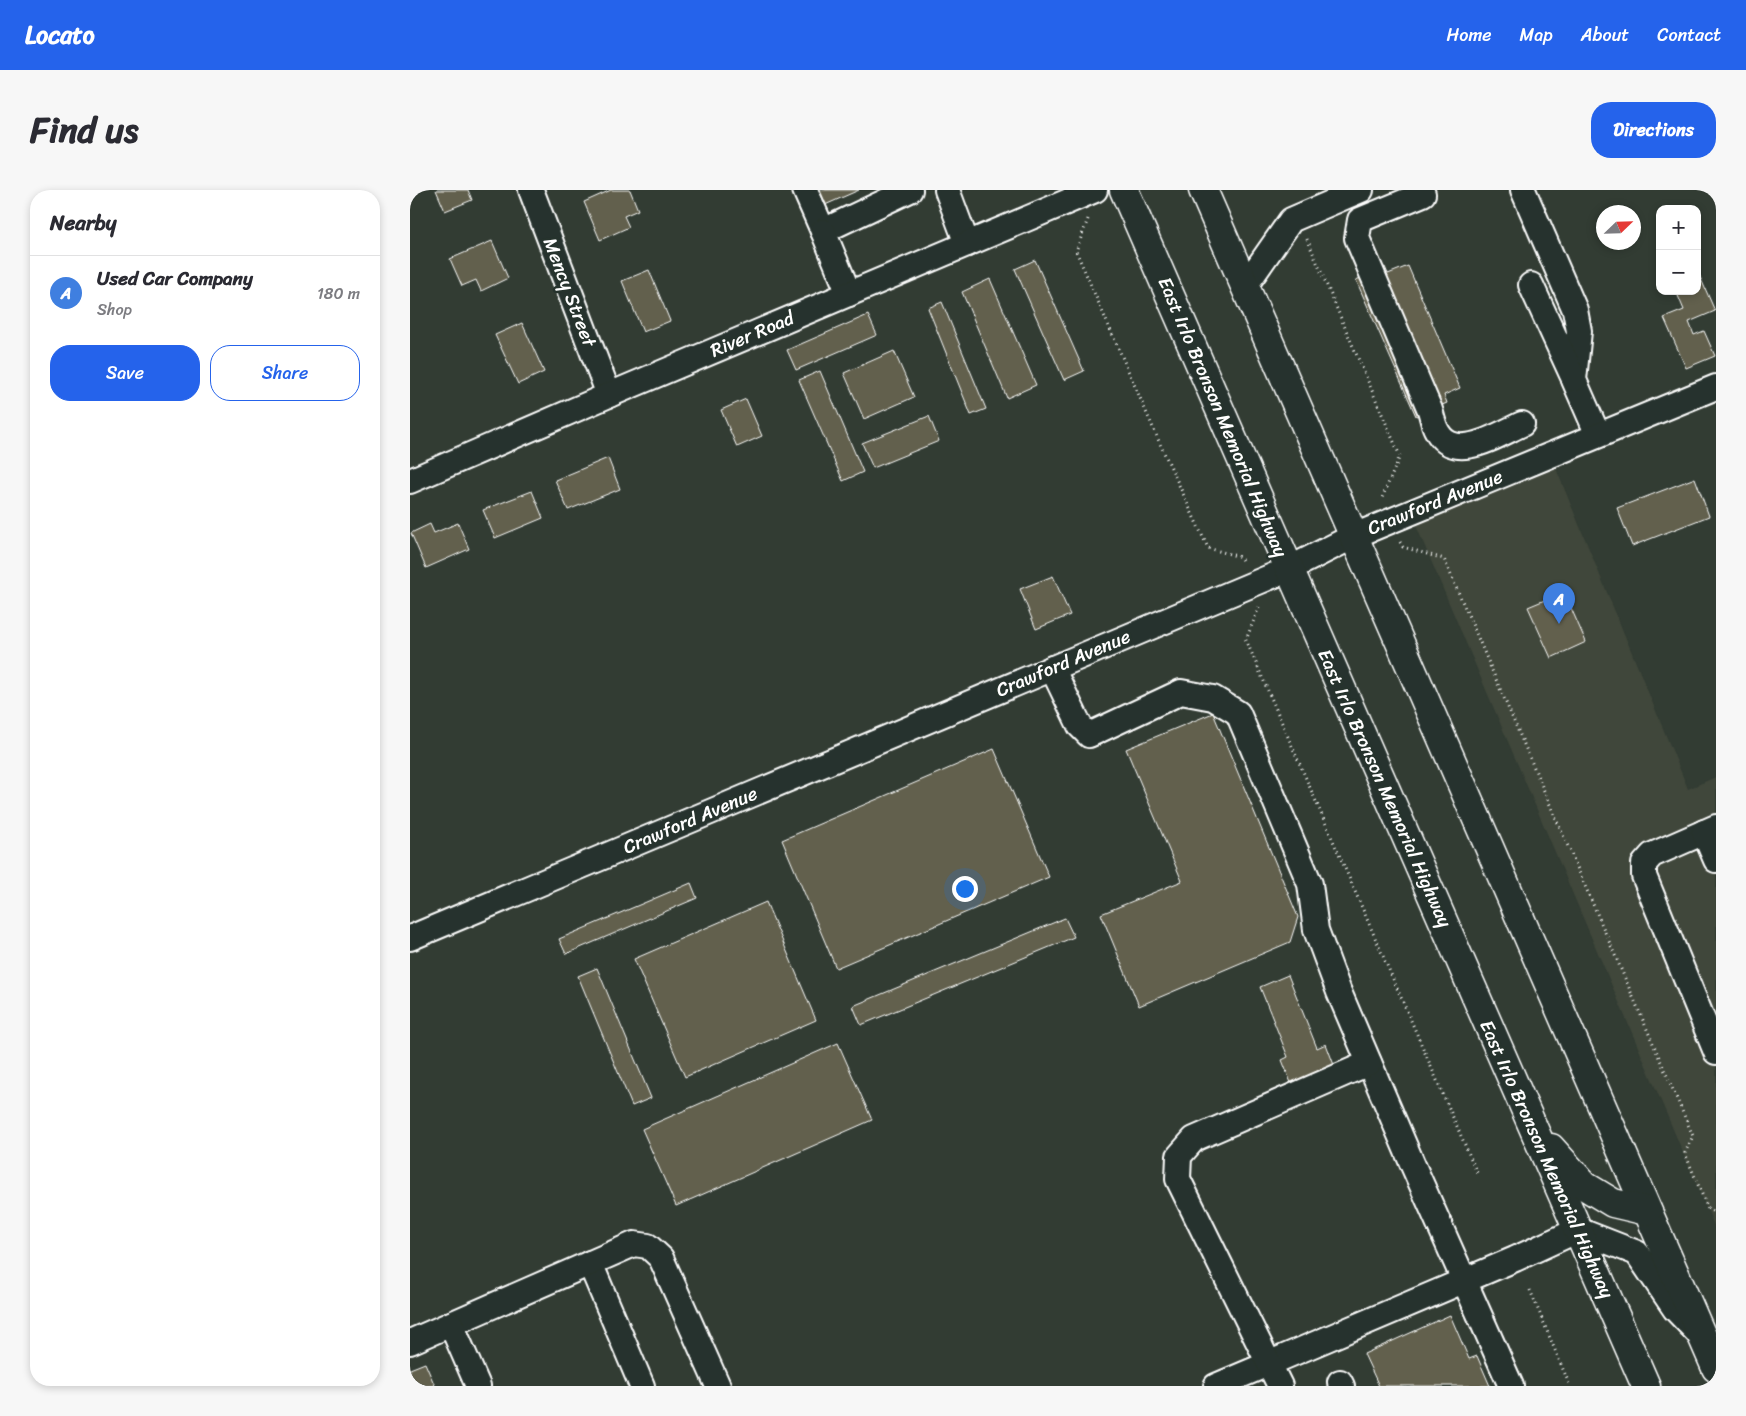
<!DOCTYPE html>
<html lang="en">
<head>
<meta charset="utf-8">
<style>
  :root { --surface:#fff; --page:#f7f7f7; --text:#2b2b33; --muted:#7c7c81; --line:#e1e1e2; --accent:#2563eb }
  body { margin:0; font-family:Sriracha,sans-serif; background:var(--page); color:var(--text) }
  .controls { position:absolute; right:15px; top:15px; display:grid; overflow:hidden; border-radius:10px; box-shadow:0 2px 8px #0003 }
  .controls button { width:45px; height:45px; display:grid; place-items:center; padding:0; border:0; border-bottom:1px solid var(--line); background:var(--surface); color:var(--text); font:25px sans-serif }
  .compass { position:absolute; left:1186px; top:15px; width:45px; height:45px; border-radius:50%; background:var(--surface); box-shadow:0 2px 8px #0003; rotate:67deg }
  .you { position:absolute; left:554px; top:698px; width:18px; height:18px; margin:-12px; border:4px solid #fff; border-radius:50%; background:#1a73e8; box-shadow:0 0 0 8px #1a73e833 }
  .badge { display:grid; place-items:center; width:32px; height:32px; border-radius:50%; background:var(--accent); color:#fff; font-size:16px; font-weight:700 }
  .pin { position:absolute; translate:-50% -41px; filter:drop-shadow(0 1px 2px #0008) }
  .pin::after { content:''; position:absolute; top:26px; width:18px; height:15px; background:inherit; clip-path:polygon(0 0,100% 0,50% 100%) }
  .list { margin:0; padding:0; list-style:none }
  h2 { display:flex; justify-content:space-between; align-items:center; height:65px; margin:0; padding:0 20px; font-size:21px }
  h2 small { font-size:16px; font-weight:400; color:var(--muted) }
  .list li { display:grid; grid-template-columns:32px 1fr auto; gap:15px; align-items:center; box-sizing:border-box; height:75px; padding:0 20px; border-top:1px solid var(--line) }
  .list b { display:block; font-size:19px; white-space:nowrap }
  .list p { margin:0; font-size:16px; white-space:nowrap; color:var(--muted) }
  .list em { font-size:16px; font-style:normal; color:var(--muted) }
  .actions { display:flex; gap:10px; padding:15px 20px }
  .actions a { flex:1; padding:11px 0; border:1px solid var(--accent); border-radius:20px; text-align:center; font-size:18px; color:var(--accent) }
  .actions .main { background:var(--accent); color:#fff }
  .map { position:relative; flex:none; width:1306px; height:1196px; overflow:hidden; border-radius:20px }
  header { display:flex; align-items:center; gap:30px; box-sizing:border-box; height:70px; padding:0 25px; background:var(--accent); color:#fff }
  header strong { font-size:24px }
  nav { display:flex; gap:28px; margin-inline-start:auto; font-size:18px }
  .intro { display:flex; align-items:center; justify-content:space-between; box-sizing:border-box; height:120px; padding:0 30px }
  h1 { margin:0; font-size:35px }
  .button { padding:12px 22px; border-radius:20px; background:var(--accent); color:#fff; font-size:18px; font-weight:700 }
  main { display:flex; gap:30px; padding:0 30px }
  aside { flex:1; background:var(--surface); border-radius:20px; box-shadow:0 2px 8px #0003 }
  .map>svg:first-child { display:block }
  .built { fill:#40473b }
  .building { fill:#62614d; stroke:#fff }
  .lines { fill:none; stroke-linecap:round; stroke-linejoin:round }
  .minor-casing { stroke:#fff; stroke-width:28 }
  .highway-casing { stroke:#fff; stroke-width:31 }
  .path { stroke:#fff; stroke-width:3; stroke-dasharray:1 4; stroke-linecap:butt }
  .minor { stroke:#26332d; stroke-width:24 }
  .highway { stroke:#26332d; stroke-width:28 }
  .labels { text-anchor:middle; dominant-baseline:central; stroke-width:5; stroke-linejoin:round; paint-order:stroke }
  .street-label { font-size:19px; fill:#fff; stroke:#26332d }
</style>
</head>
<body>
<header>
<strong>Locato</strong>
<nav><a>Home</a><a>Map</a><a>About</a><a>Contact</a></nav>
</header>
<div class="intro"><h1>Find us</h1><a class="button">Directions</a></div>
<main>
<aside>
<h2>Nearby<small></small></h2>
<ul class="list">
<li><span class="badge" style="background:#3f7fe0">A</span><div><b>Used Car Company</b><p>Shop</p></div><em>180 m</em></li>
</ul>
<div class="actions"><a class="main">Save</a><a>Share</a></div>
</aside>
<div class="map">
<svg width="1306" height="1196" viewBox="0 0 1306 1196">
  <rect width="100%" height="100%" fill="#323c33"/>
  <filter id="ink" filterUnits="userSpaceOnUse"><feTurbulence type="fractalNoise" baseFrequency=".02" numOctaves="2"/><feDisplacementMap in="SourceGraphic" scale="10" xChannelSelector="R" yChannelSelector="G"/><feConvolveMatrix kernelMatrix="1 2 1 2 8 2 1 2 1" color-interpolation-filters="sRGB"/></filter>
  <g filter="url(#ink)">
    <polygon class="built" points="1142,269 1278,599 1306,587 1306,1040 1002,326"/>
    <g class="building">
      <polygon points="26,0 58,0 62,10 35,21"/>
      <polygon points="201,0 220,0 228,20 214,26 219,37 190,50 174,12"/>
      <polygon points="408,0 449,0 415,15"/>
      <polygon points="82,51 98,88 71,101 66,90 52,96 40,69"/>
      <polygon points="625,70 674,181 654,190 605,79"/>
      <polygon points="998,76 1050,198 1034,205 1037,213 1006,226 946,90 975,77 978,84"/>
      <polygon points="239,80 260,131 233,142 212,91"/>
      <polygon points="1287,80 1305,121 1279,132 1284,145 1294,141 1305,166 1276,178 1254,128 1274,120 1266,101 1287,101"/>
      <polygon points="580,89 626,195 597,208 552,102"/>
      <polygon points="532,112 576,219 561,225 518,118"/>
      <polygon points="458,125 467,145 386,180 377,160"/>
      <polygon points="112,133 134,182 108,194 85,145"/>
      <polygon points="484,161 504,207 454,229 434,183"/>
      <polygon points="410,181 453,282 433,291 389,190"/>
      <polygon points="336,209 352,246 327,257 311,220"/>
      <polygon points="519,226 529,251 463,278 452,253"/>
      <polygon points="198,268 210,299 158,320 145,290"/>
      <polygon points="1285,288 1299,326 1222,356 1207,318"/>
      <polygon points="122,301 133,328 85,348 73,320"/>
      <polygon points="48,333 59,359 16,378 1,343 20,334 24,343"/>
      <polygon points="643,386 660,425 626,439 610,399"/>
      <polygon points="1154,402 1176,452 1141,468 1118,417"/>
      <polygon points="803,523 888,727 880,752 729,816 691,724 772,691 716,559"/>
      <polygon points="584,559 639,687 426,778 372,650"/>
      <polygon points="281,693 287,708 156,764 149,749"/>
      <polygon points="356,712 406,830 275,887 224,769"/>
      <polygon points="655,728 664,747 451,835 443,816"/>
      <polygon points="187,778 241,908 222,916 168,786"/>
      <polygon points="878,785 907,858 916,854 924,875 881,893 872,870 878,867 850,797"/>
      <polygon points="428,853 462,930 266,1016 232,939"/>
      <polygon points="1040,1125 1059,1169 1067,1166 1080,1196 969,1196 954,1164"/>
      <polygon points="15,1173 25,1196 0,1196 0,1179"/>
    </g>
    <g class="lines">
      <defs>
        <g id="minor">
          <polyline points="121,0 199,205"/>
          <polyline points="395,0 413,41 500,0"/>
          <polyline points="537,0 557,54"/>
          <polyline points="1113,0 1165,120 1169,141 1164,190 1188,245"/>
          <path d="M1013,4L950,30L947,48L1020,220C1022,226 1023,233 1026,239C1043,275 1087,245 1112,234"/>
          <polyline points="413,41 439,104"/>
          <polyline points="1121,95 1164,189"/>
          <polyline points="835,96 881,30 951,0"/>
          <polyline points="0,291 199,205 685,0"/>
          <polyline points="642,478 670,536 679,545 771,502 803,508 828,523 900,694 906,740 929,802 1002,973 1101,1196"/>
          <polyline points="1306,637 1242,665 1234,674 1234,686 1306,862"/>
          <polyline points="1294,642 1306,670"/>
          <polyline points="0,748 879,379 944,346 1306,197"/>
          <polyline points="180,1073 232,1196"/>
          <polyline points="41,1134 224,1054 238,1056 251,1068 308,1196"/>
          <polyline points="0,1152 41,1134 68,1196"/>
          <polyline points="930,1192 932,1196"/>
          <polyline points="806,1196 1105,1069 1168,1040 1227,1063 1265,1119 1289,1144"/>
          <polyline points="870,1196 768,989 769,966 784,949 959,873"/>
        </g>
        <g id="highway">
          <polyline points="714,0 1236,1196"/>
          <polyline points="793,0 1306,1178"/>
          <polyline points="1141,958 1175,996 1203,1013 1237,1021"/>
        </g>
      </defs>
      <use href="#minor" class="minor-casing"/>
      <use href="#highway" class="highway-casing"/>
      <g class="path">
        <polyline points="678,29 666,61 751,256 798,358 830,367 833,372"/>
        <polyline points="897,49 990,266 972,308"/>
        <polyline points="990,352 993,357 1034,369 1283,946 1275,963 1298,1019 1306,1023"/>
        <polyline points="849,417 836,450 1068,985"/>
        <polyline points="1120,1100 1160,1196"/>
      </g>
      <use href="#minor" class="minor"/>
      <use href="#highway" class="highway"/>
    </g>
  </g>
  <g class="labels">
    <g class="street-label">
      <text transform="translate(160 102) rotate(69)">Mency Street</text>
      <text transform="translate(342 144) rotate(-23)">River Road</text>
      <text transform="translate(813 227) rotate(67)">East Irlo Bronson Memorial Highway</text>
      <text transform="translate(1025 312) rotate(-22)">Crawford Avenue</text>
      <text transform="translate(653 473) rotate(-23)">Crawford Avenue</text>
      <text transform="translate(975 598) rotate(66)">East Irlo Bronson Memorial Highway</text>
      <text transform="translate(280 630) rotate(-23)">Crawford Avenue</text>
      <text transform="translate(1137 969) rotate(66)">East Irlo Bronson Memorial Highway</text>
    </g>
  </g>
</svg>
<div class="controls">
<button>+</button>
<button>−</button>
</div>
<svg class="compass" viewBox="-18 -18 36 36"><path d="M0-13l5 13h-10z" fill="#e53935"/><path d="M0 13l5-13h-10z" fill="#7c7c81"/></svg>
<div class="you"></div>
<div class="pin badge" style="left:1149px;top:434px;background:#3f7fe0">A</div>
</div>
</main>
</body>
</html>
